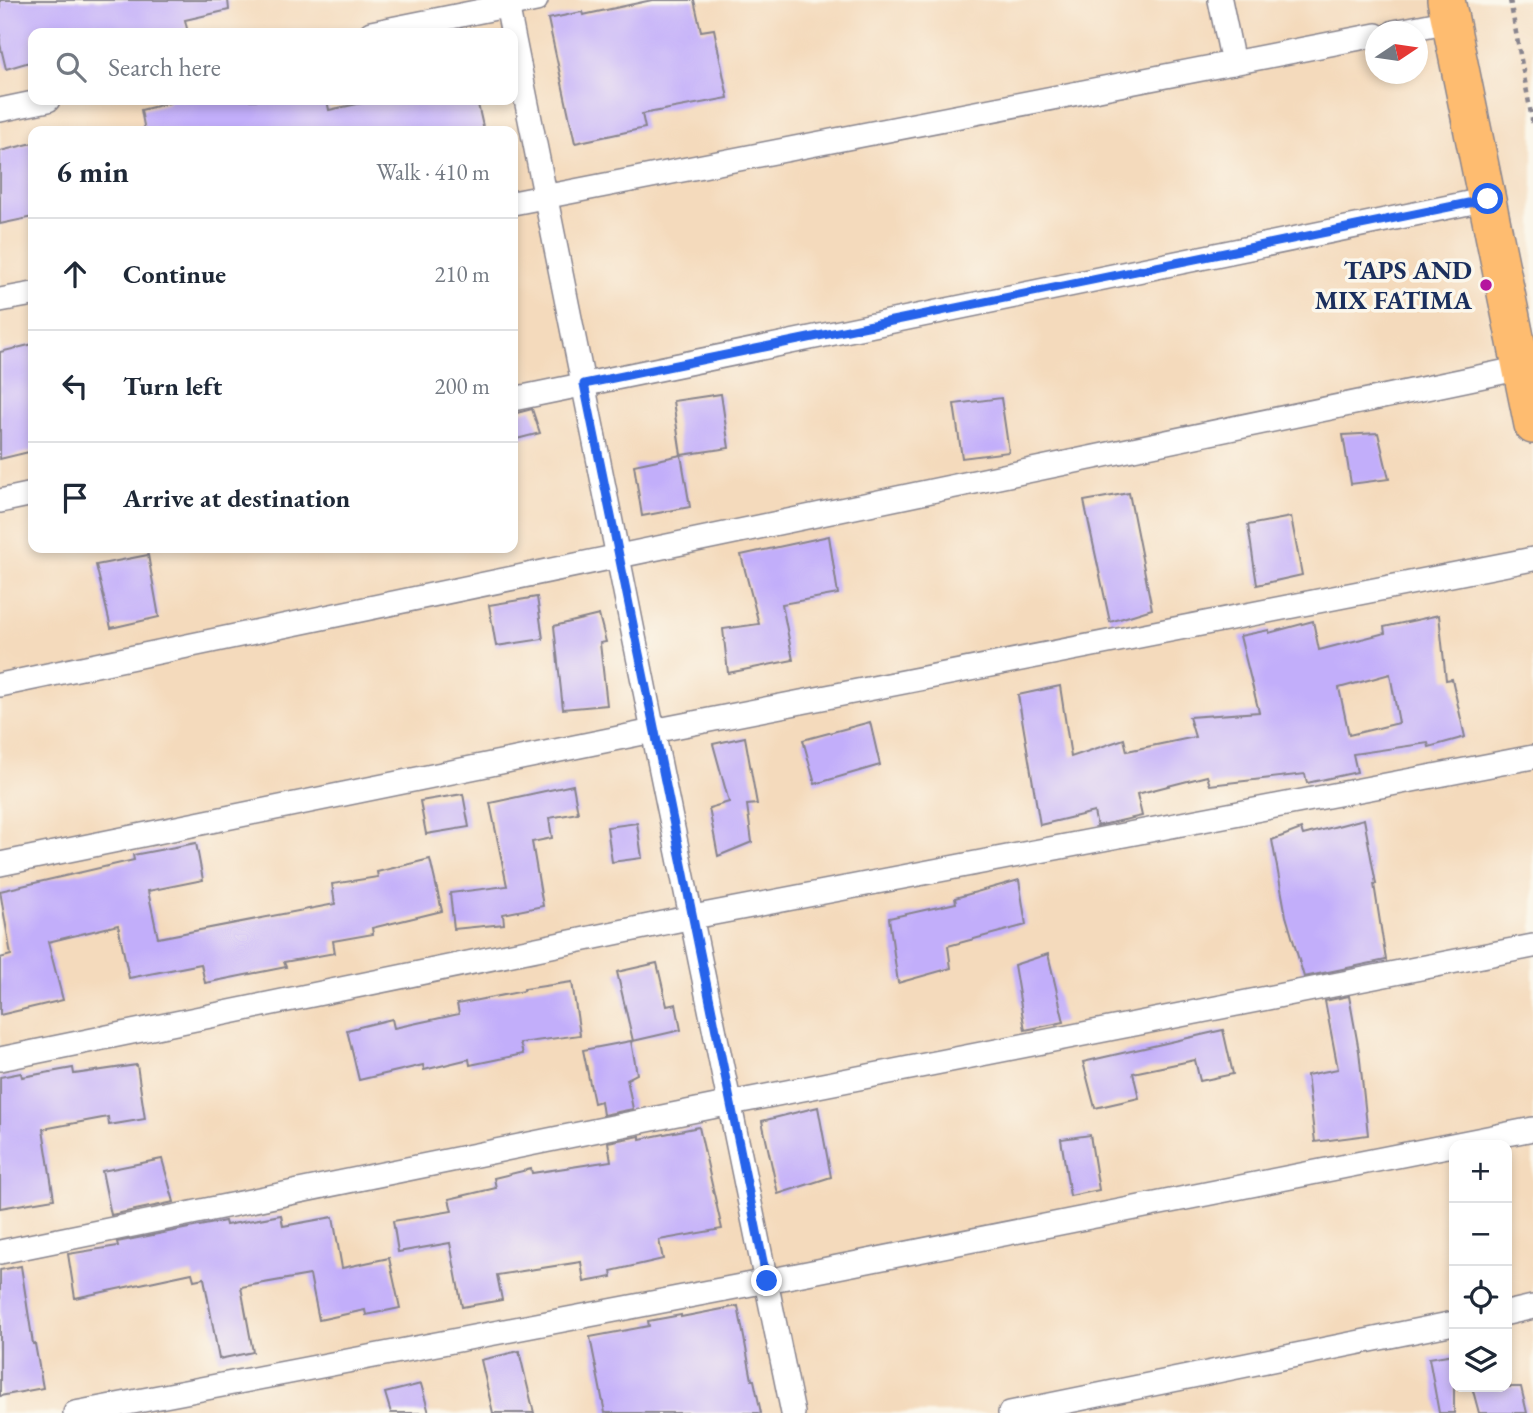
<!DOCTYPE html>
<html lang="en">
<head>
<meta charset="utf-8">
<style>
  :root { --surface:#fff; --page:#f2f2f3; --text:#1f2937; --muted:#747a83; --line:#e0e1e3 }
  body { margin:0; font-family:"EB Garamond",serif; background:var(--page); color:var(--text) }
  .controls { position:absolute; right:21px; bottom:21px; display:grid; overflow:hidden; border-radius:14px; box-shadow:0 4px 10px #0003 }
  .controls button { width:63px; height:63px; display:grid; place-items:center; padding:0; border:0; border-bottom:2px solid var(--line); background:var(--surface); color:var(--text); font:35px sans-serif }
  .compass { position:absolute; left:1365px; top:21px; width:63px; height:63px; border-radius:50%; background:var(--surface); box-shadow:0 4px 10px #0003; rotate:77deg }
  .stop { position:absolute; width:21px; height:21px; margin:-16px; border:5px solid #2563eb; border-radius:50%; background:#fff }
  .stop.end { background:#2563eb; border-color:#fff; box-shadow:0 2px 7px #0008 }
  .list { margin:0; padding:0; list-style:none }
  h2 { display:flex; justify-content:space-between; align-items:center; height:91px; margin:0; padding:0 28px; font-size:30px }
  h2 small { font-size:23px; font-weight:400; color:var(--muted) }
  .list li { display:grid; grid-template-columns:46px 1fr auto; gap:21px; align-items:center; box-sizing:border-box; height:112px; padding:0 28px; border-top:2px solid var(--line) }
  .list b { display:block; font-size:26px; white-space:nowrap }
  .list em { font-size:23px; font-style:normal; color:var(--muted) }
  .icon { flex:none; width:38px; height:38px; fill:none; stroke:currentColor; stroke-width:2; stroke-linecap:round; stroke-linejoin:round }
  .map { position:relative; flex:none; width:1533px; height:1413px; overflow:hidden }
  .search { position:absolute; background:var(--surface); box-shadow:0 4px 10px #0003; left:28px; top:28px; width:490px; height:77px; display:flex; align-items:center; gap:18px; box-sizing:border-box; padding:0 24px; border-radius:14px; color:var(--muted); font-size:26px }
  .panel { position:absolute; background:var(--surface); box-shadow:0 4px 10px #0003; left:28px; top:126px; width:490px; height:427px; border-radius:14px }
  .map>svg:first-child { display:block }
  .building { fill:#c2aefa; fill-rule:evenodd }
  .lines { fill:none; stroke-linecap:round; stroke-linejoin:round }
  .street-casing { stroke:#88848d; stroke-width:26 }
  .primary-casing { stroke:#88848d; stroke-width:40 }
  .path { stroke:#88848d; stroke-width:4.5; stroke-dasharray:5 5; stroke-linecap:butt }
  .street { stroke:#fff; stroke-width:23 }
  .primary { stroke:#febc70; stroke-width:37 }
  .route { stroke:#2563eb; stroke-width:9 }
  .poi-dot { fill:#b5179e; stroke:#fbf7ec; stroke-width:2.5 }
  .labels { text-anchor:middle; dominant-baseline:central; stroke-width:7; stroke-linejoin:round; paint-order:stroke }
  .poi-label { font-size:26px; font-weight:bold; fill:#1b2f5e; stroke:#fbf7ec; text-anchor:end }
</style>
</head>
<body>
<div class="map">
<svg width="1533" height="1413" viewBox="0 0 1533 1413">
  <rect width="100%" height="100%" fill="#fbf7ec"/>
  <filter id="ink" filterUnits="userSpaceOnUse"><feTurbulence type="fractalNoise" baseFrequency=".0143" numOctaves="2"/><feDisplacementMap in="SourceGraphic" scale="14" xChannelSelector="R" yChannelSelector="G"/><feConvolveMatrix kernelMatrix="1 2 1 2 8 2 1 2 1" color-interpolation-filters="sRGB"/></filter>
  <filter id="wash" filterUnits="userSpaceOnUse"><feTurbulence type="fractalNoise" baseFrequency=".00686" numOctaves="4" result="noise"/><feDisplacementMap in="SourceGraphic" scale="28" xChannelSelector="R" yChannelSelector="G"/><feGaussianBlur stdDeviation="1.57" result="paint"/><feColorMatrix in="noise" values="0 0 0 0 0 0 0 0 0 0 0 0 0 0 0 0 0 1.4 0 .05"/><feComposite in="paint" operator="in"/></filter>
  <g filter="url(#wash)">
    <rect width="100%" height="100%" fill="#f4dabc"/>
    <g id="blocks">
      <g class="building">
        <polygon points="0,0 228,0 229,10 185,20 188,33 33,33 33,61 6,69 0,44"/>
        <polygon points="652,0 694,0 701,31 714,29 728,98 642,114 645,128 575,143 548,19 582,12 583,15"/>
        <polygon points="168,100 327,100 329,110 376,100 477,100 484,131 145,131 141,110 169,103"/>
        <polygon points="33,143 33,217 0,224 0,151"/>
        <polygon points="33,344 33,451 0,459 0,352"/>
        <polygon points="721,394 729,448 681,455 673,401"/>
        <polygon points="1001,398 1009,452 962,458 954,404"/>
        <polygon points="532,409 540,433 513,440 513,414"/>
        <polygon points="1378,433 1389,479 1351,484 1343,435"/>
        <polygon points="681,455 690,507 642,516 634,465"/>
        <polygon points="1129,493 1152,609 1110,622 1084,501"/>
        <polygon points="1291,517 1302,575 1257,585 1248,525"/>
        <polygon points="829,536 838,594 782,604 793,660 728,673 723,629 759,624 741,555"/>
        <polygon points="148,555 159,617 111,628 96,565"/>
        <polygon points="537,597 543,639 496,646 489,605"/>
        <polygon points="599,615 606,642 600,643 607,705 563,709 554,626"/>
        <path d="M1439,615L1446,680L1452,679L1465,737L1429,747L1428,743L1353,754L1357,772L1307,783L1305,774L1210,785L1207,776L1137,794L1142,816L1097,826L1094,812L1040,825L1018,695L1060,686L1071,757L1124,739L1127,751L1195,737L1189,717L1259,712L1240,636L1269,630V633L1313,621L1319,650L1385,633L1384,627ZM1390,674L1399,723L1349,735L1339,688Z"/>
        <polygon points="870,722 880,765 815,784 803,740"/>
        <polygon points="745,737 757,804 747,805 752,842 718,856 709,808 729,802 713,744"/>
        <polygon points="573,785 578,813 549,818 552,838 532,842 543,906 503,914 504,924 454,929 450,893 507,886 490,803"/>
        <polygon points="463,794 469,827 426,834 420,801"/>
        <polygon points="1364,819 1376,884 1374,884 1386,960 1304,977 1286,916 1272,840 1301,829 1303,835"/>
        <polygon points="637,823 642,858 612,862 607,827"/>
        <polygon points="196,843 203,880 148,891 158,938 335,904 332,884 378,877 377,872 430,859 442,911 372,928 373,934 333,941 335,953 284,962 286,967 205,983 201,964 129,978 118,925 48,942 63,1000 0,1015 0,958 11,955 0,891 134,860 133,855"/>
        <polygon points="1019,880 1026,925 948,946 951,968 898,983 889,918 956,903 955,898"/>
        <polygon points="1048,954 1064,1022 1025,1030 1014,965"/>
        <polygon points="657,963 667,1006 676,1004 681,1030 633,1041 617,972"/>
        <polygon points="572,982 580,1035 520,1043 523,1054 470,1065 469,1059 424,1070 423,1065 359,1080 347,1030 392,1019 394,1028 459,1014 457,1004 524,991 524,989"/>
        <polygon points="1349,996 1359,1051 1368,1135 1315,1142 1307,1075 1338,1069 1325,1001"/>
        <polygon points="1223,1030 1233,1074 1200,1081 1195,1060 1133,1073 1139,1098 1095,1108 1083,1062"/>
        <polygon points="631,1041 637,1074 627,1079 633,1109 603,1115 601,1101 594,1103 583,1050"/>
        <polygon points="137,1065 145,1119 109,1125 108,1117 43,1129 54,1199 0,1208 0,1077 21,1073 22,1077 73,1068 74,1074"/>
        <polygon points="818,1107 831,1177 778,1194 762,1121"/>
        <polygon points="699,1127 722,1229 659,1240 663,1259 611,1271 612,1277 584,1282 581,1262 497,1275 502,1300 462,1307 450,1243 398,1252 393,1221 452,1211 449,1199 496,1188 494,1178 531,1169 532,1173 611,1161 608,1142 640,1136 640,1139"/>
        <polygon points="1090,1135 1099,1190 1070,1196 1061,1139"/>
        <polygon points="162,1159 174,1202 111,1215 102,1171"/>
        <polygon points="281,1215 283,1226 333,1217 342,1268 389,1258 400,1308 366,1315 365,1310 319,1320 310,1275 241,1287 253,1352 219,1359 204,1278 194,1280 192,1273 75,1298 68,1254 118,1246 117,1242 225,1221 226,1225"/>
        <polygon points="21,1266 33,1344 35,1344 43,1388 0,1396 0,1270"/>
        <polygon points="738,1306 752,1380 754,1380 761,1413 605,1413 590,1337 649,1326 648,1321 681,1315 681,1317"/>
        <polygon points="519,1351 534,1413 493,1413 481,1360"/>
        <polygon points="1454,1354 1454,1413 1439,1413 1429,1358"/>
        <polygon points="421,1384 429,1413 391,1413 385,1393"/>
        <polygon points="1472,1387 1521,1387 1527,1413 1479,1413"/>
      </g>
    </g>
  </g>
  <g filter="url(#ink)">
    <use href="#blocks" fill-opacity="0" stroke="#88848d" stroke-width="2"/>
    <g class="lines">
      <defs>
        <g id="street">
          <polyline points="506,0 653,731 793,1413"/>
          <polyline points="1220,0 1233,63"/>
          <polyline points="1394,32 1450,21"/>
          <polyline points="371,33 536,0"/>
          <polyline points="0,110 48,100"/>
          <polyline points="513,203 1376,35"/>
          <polyline points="0,300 33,294"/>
          <polyline points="513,399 1488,199"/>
          <polyline points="0,501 33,494"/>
          <polyline points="0,685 1522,368"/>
          <polyline points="0,864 653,731 1533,559"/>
          <polyline points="0,1059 693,917 1533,757"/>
          <polyline points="0,1252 731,1103 1533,946"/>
          <polyline points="1507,1313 1533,1307"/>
          <polyline points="75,1413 767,1281 1533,1129"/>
          <polyline points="1010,1413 1454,1323"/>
        </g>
        <polyline id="primary" points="1446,0 1533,425"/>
      </defs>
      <use href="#street" class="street-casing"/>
      <use href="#primary" class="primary-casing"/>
      <polyline class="path" points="1510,0 1533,125"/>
      <use href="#street" class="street"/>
      <use href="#primary" class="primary"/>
    </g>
  </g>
  <g class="lines" filter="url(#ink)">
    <polyline class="route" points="767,1281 584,384 1488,199"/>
  </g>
  <circle class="poi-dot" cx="1486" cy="285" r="7"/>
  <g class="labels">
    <g class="poi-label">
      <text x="1472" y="270">TAPS AND<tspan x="1472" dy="30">MIX FATIMA</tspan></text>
    </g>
  </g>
</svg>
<div class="controls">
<button>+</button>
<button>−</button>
<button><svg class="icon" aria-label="locate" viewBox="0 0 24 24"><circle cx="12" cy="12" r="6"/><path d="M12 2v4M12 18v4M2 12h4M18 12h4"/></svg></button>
<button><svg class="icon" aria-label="layers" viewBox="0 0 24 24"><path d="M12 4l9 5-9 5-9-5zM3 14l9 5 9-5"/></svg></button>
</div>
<svg class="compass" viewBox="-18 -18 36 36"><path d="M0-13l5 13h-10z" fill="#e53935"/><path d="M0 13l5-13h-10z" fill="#747a83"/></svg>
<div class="stop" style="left:1488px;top:199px"></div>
<div class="stop end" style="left:767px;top:1281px"></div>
<div class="search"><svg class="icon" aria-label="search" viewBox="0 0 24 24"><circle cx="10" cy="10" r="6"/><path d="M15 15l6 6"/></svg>Search here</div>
<section class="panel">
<h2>6 min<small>Walk · 410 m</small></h2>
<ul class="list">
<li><svg class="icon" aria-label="ahead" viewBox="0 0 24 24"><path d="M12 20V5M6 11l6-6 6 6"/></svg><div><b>Continue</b></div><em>210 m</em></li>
<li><svg class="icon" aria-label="left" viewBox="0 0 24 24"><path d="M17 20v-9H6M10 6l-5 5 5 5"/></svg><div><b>Turn left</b></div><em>200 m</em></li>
<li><svg class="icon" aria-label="arrive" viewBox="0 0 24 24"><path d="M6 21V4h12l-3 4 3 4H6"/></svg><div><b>Arrive at destination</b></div></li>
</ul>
</section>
</div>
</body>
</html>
